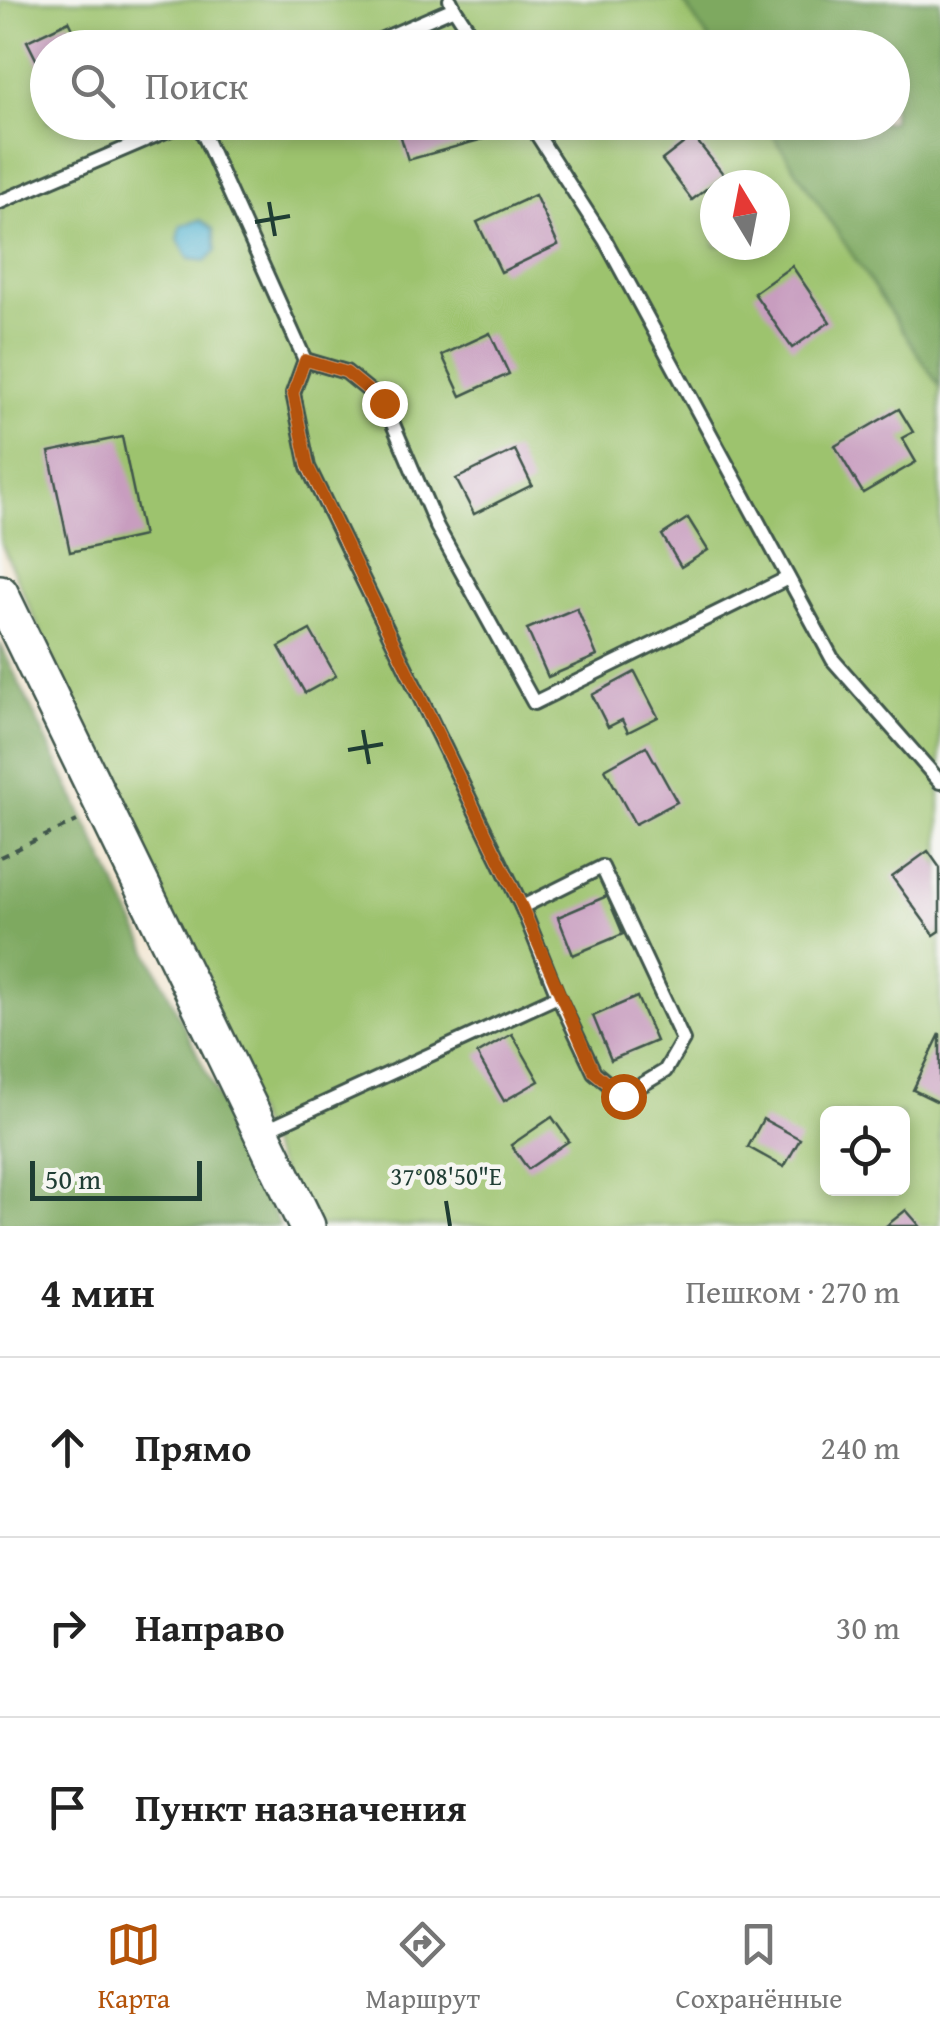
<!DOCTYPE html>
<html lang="ru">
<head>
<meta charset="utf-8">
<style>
  :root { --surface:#fff; --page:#f2f2f2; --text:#222; --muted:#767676; --line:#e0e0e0; --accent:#b45309 }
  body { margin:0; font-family:"Gentium Book Plus",serif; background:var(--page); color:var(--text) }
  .controls { position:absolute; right:30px; bottom:30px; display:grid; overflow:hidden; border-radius:15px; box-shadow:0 5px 15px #0003 }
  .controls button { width:90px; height:90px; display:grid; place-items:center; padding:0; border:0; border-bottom:2px solid var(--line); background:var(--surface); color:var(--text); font:50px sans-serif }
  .compass { position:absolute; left:700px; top:170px; width:90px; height:90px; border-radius:50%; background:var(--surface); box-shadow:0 5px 15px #0003; rotate:350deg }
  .scale { position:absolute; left:30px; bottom:25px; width:172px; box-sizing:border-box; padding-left:10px; border:5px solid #1f3d34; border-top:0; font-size:28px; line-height:35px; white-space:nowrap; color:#1f3d34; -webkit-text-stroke:8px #f6f6f2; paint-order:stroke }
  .stop { position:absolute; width:30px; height:30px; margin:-22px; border:8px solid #b45309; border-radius:50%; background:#fff }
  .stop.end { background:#b45309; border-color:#fff; box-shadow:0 2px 10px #0008 }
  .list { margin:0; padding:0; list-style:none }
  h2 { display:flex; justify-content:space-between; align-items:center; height:130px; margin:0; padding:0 40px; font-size:42px }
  h2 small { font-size:32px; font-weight:400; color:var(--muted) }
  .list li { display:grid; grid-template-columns:65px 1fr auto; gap:30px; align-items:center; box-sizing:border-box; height:180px; padding:0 40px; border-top:2px solid var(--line) }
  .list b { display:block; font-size:38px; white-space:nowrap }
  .list em { font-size:32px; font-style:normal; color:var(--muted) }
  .icon { flex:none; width:55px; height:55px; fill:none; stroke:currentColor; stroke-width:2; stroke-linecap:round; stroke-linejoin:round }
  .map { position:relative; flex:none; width:940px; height:1226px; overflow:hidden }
  .search { position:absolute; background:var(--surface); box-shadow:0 5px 15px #0003; left:30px; right:30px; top:30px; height:110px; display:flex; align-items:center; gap:25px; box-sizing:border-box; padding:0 35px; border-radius:55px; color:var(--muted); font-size:38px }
  .sheet { height:670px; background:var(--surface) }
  nav { display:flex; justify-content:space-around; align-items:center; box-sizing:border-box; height:140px; border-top:2px solid var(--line); background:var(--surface); font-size:28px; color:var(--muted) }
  nav a { display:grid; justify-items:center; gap:5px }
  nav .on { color:var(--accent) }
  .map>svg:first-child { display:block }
  .green { fill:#9dc36e; stroke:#5e8051; stroke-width:2.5; fill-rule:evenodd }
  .forest { fill:#7ea961; stroke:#4e734a; stroke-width:2.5 }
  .water { fill:#52b4d1; stroke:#387882; stroke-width:2.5 }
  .building { fill:#c89dbf }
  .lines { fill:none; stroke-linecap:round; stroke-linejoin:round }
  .lane-casing { stroke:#3f564c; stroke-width:18 }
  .secondary-casing { stroke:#3f564c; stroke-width:40 }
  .path { stroke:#3f564c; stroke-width:4; stroke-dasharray:8 8; stroke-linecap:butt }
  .lane { stroke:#fff; stroke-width:12 }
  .secondary { stroke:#fff; stroke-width:35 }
  .route { stroke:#b45309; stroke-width:12 }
  .ticks { fill:none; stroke:#1f3d34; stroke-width:4 }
  .ticks-label { font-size:25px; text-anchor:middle; fill:#1f3d34; stroke:#f6f6f2; stroke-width:9; stroke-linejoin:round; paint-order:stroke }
</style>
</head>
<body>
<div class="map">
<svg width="940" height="1226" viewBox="0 0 940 1226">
  <rect width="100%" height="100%" fill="#f6f6f2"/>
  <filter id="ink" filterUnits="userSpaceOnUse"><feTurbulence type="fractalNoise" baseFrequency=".01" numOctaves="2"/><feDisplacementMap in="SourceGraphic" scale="20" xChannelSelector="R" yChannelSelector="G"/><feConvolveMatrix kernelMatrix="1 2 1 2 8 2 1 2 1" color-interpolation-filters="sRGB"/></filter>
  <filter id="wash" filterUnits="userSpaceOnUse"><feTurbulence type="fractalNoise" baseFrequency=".0048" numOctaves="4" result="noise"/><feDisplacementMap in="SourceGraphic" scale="40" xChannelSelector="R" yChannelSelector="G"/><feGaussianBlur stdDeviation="2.25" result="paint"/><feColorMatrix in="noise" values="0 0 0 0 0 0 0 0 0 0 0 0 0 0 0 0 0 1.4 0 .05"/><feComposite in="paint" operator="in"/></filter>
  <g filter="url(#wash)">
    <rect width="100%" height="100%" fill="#f3e6d1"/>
    <path class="green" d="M0,0H856L882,47L48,48V122H892L940,150V1226H305L0,541ZM715,185H775V245H715ZM828,1114H902V1188H828Z"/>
    <g class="forest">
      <polygon points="682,0 940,0 940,387 765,123 892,122 892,48 714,47"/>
      <polygon points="0,643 280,1226 0,1226"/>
    </g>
    <polygon class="water" points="201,220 213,229 216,251 206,261 189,259 178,240 181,225"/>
    <g id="blocks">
      <g class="building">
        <polygon points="69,21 82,48 48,48 48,68 42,71 27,41"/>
        <polygon points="431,122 494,122 498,135 408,160 400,134"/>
        <polygon points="693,136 724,175 692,200 662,160"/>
        <polygon points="535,195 558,245 501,272 477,222"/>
        <polygon points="792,266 830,322 792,348 754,293"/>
        <polygon points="490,333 509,374 461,396 442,355"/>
        <polygon points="899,409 913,432 902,438 916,462 863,493 835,446"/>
        <polygon points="122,437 143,536 70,552 49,452"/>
        <polygon points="515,450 532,485 474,514 456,479"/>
        <polygon points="688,518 708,550 681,567 662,535"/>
        <polygon points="577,608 597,656 548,677 527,629"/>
        <polygon points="310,630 336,676 305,693 279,647"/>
        <polygon points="635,672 658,717 628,732 622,720 608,727 592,695"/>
        <polygon points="646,746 677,802 635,824 605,769"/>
        <polygon points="928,851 940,868 940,931 934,935 892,877"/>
        <polygon points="607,896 623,934 573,955 558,917"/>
        <polygon points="637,997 656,1041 611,1060 593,1016"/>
        <polygon points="512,1034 539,1081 504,1101 477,1054"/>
        <polygon points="940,1034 940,1103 913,1090"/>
        <polygon points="552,1117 569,1141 528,1169 511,1145"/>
        <polygon points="763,1119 800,1139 784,1167 748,1147"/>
        <polygon points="906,1210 920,1226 886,1226"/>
      </g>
    </g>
  </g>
  <g filter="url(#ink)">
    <use href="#blocks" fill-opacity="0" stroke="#3f564c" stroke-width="2.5"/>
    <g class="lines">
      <defs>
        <g id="lane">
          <polyline points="454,8 480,48"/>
          <polyline points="362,48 454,8 450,0"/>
          <polyline points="198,122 305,360 293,393 308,467 522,907"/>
          <polyline points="529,122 605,240 833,660 940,782"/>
          <polyline points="0,202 187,122"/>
          <polyline points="305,360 346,372 384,403 437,527 534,703 788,578"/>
          <polyline points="264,1131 558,996 594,1072 623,1096 665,1071 683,1040 602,867 522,907 558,996"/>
        </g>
        <polyline id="secondary" points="0,593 307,1226"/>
      </defs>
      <use href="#lane" class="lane-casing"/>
      <use href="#secondary" class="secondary-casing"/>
      <polyline class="path" points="0,857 77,821"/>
      <use href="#lane" class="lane"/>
      <use href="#secondary" class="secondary"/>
    </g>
  </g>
  <g class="lines" filter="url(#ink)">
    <polyline class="route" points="384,403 346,372 305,360 293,393 308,466 522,907 594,1072 623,1096"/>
  </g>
  <path class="ticks" d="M269,202L275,236M255,222L290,216M363,730L369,764M348,750L383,744M446,1201L450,1226"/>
  <g class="ticks-label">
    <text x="446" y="1185">37°08'50"E</text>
  </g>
</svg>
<div class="controls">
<button><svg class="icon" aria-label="locate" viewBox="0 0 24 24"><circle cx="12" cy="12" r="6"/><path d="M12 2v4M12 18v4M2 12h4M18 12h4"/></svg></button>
</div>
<svg class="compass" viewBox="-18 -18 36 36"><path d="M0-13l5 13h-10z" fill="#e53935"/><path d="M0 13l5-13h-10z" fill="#767676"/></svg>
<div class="scale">50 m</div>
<div class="stop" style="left:623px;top:1096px"></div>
<div class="stop end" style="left:384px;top:403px"></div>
<div class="search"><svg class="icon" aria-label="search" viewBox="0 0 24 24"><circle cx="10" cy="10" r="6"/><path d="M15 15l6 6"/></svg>Поиск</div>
</div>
<section class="sheet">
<h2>4 мин<small>Пешком · 270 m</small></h2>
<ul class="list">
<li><svg class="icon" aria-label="ahead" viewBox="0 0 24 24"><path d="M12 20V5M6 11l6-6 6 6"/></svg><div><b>Прямо</b></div><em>240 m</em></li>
<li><svg class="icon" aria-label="right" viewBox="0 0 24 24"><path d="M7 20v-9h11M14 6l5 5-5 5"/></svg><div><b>Направо</b></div><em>30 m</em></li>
<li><svg class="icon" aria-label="arrive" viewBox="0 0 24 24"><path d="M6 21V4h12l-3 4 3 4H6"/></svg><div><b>Пункт назначения</b></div></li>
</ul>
</section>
<nav>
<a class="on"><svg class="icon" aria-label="map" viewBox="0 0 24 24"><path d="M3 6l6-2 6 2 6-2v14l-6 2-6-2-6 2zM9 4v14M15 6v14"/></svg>Карта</a>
<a><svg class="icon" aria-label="directions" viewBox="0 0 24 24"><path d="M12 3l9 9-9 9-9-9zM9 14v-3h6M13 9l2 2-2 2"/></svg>Маршрут</a>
<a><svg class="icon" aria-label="saved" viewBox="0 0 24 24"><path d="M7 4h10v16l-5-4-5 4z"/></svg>Сохранённые</a>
</nav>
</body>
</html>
